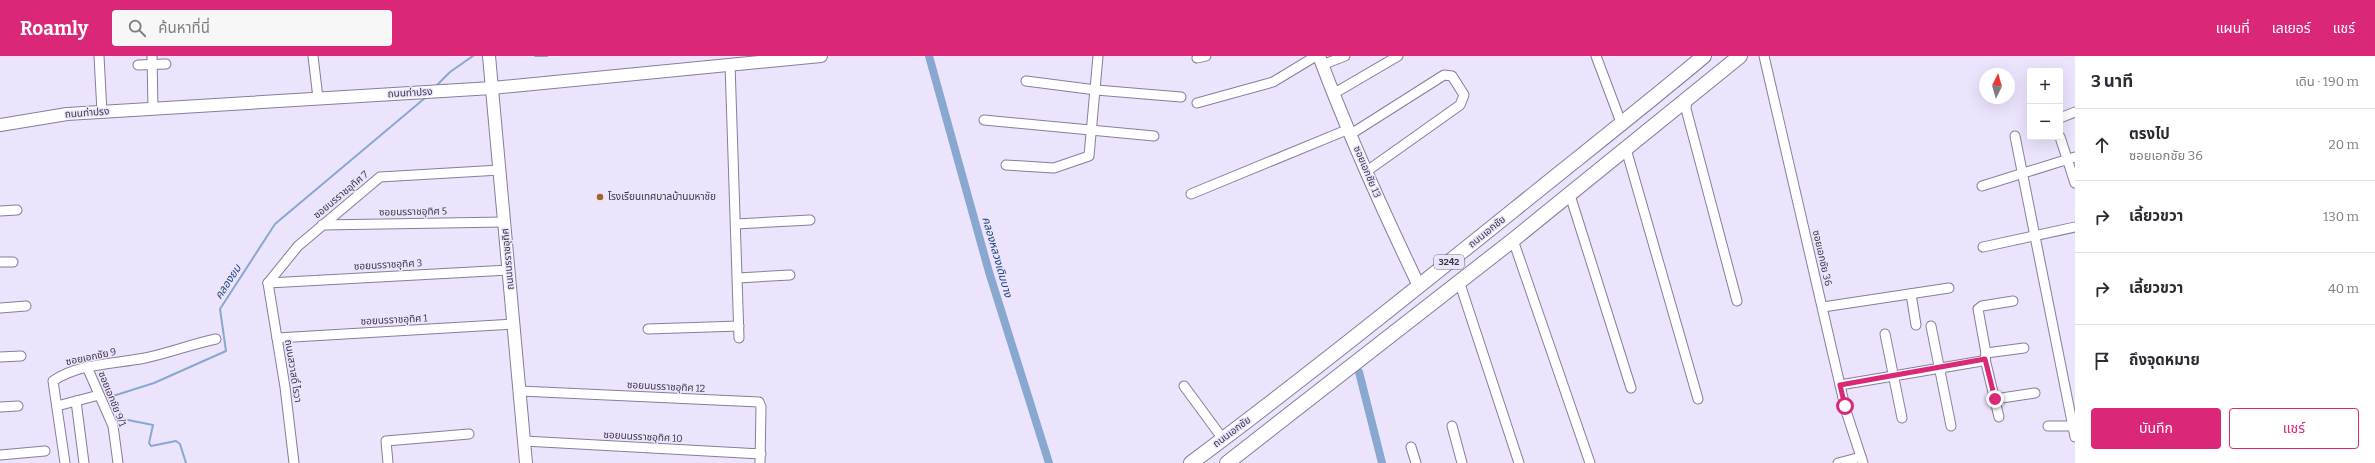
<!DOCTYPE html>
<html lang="th">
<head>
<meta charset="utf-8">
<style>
  :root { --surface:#fff; --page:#f7f7f7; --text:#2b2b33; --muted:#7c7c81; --line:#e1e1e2; --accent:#db2777 }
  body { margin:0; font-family:Bitter,"Noto Sans Thai",serif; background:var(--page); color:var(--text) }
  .controls { position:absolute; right:12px; top:12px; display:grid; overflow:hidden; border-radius:4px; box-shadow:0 4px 16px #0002 }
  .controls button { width:36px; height:36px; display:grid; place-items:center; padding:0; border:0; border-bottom:1px solid var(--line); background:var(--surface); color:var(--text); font:20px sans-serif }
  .compass { position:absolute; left:1979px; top:12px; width:36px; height:36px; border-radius:50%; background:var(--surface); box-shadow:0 4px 16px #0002; rotate:5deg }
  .stop { position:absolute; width:12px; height:12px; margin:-9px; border:3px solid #db2777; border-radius:50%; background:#fff }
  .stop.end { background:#db2777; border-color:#fff; box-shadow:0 1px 4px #0008 }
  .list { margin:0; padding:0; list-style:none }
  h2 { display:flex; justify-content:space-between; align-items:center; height:52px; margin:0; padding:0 16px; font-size:17px }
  h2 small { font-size:13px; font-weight:400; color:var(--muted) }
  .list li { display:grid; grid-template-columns:26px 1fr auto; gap:12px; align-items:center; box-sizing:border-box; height:72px; padding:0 16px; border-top:1px solid var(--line) }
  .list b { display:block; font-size:15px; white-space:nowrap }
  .list p { margin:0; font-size:13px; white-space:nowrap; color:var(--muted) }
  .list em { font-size:13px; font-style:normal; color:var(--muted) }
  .actions { display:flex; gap:8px; padding:12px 16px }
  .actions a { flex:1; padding:9px 0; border:1px solid var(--accent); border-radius:4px; text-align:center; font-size:14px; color:var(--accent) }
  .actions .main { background:var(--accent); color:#fff }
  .icon { flex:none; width:22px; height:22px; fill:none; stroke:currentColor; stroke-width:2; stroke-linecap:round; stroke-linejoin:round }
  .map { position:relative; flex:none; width:2075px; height:407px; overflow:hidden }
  header { display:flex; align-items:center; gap:24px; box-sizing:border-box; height:56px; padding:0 20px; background:var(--accent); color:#fff }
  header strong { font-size:19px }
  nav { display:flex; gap:22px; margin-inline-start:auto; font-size:14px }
  .search { width:280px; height:36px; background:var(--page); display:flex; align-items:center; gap:10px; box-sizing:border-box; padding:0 14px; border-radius:4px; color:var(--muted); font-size:15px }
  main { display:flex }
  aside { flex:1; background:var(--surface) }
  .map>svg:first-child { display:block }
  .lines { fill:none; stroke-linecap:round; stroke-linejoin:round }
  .stream { stroke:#88a8cf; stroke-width:2 }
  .canal { stroke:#88a8cf; stroke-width:8 }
  .street-casing { stroke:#877d9a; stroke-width:11 }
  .secondary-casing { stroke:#877d9a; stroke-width:14 }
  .primary-casing { stroke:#877d9a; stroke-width:16 }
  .street { stroke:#fff; stroke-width:9 }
  .secondary { stroke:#fff; stroke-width:12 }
  .primary { stroke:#fff; stroke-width:14 }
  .route { stroke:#db2777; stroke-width:5 }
  .poi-dot { fill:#a3642b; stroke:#ece4fd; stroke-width:1.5 }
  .labels { text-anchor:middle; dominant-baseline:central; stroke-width:3; stroke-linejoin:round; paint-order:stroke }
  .shield { fill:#ece4fd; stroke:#6f6a79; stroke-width:1 }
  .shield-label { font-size:9px; font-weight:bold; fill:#393541 }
  .street-label { font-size:10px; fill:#393541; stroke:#ece4fd }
  .poi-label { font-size:10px; fill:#393541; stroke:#ece4fd; text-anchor:start }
  .water-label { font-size:11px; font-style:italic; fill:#184577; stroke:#ece4fd }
</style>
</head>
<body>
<header>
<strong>Roamly</strong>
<div class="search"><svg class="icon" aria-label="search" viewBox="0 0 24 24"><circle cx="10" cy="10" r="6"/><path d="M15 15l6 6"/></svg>ค้นหาที่นี่</div>
<nav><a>แผนที่</a><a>เลเยอร์</a><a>แชร์</a></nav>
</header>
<main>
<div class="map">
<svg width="2075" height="407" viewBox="0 0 2075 407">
  <rect width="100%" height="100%" fill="#ece4fd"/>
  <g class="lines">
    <g class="stream">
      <polyline points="535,0 547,0"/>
      <polyline points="437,29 450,16 473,0"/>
      <polyline points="186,407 180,388 176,385 151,390 149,387 153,369 123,363 113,340 154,327 226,295 220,253 275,168 425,42"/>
    </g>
    <g class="canal">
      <polyline points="929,0 989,216 1049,407"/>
      <polyline points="1359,316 1382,407"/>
    </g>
    <defs>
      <g id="street">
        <polyline points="99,0 102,56"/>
        <polyline points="152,0 153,53"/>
        <polyline points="313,0 318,42"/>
        <polyline points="1596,0 1622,69"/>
        <polyline points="1764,0 1846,355 1863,407"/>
        <polyline points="1197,2 1206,0"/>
        <polyline points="730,8 739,282"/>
        <polyline points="138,9 166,8"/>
        <polyline points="1322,9 1345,0"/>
        <polyline points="1026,25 1096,34 1181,41"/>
        <polyline points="1333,38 1398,0"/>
        <polyline points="1687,43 1686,53 1737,245"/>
        <polyline points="1197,47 1273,26 1316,0"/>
        <polyline points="2060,62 2075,56"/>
        <polyline points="984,64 1154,80"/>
        <polyline points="1351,78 1444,19 1452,20 1464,39 1460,49 1367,115"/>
        <polyline points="2015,80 2075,381"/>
        <polyline points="2060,81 2075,127"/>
        <polyline points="1626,93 1698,343"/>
        <polyline points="1006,109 1054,112 1089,100 1098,0"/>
        <polyline points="1982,130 2075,101"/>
        <polyline points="1569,136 1631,332"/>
        <polyline points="1191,138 1349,73"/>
        <polyline points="0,155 17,154"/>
        <polyline points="736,168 810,164"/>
        <polyline points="322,169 504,166"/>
        <polyline points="1513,184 1590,407"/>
        <polyline points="1983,191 2075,171"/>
        <polyline points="0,206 13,206"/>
        <polyline points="738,222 790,219"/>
        <polyline points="1459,225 1519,407"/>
        <polyline points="268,227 298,190 380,121 500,114"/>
        <polyline points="268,227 509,214"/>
        <polyline points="268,227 285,331 294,407"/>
        <polyline points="1911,238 1916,269"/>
        <polyline points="1823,251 1949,232"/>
        <polyline points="0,252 26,250"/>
        <polyline points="1931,270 1951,370"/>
        <polyline points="648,273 739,270"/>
        <polyline points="1885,278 1902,362"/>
        <polyline points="277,282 514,268"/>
        <polyline points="1986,297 2024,292"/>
        <polyline points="0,301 21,300"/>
        <polyline points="1985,303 1999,361"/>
        <polyline points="87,311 113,370 118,407"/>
        <polyline points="1840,329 1982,305 1985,303 1986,297 1978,253 1982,250 2013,245"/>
        <polyline points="1184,330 1223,383"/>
        <polyline points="520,335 759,346 761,351 760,407"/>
        <polyline points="1995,343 2035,337"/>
        <polyline points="76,345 84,407"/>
        <polyline points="57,350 99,339"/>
        <polyline points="0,351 18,350"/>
        <polyline points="1452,370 1462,407"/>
        <polyline points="2048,370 2075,370"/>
        <polyline points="524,385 761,398"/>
        <polyline points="1411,391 1416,407"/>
        <polyline points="0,399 45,395"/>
        <path d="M65,407L53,325C79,307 115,308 145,302C169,297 192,288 216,283"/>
        <polyline points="388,407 386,385 469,378"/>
        <polyline points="1838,407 1861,401"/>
      </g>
      <g id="secondary">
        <polyline points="489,0 526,407"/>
        <path d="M1319,0C1348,78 1383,155 1419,230"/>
        <polyline points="0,69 67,58 492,32 821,0"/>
      </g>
      <g id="primary">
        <path d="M1191,407C1301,325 1408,239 1515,153C1578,102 1642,52 1704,0"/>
        <polyline points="1227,407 1513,184 1740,0"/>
      </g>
    </defs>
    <use href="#street" class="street-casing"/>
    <use href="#secondary" class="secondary-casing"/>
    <use href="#primary" class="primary-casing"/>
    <use href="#street" class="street"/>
    <use href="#secondary" class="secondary"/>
    <use href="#primary" class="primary"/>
  </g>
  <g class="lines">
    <polyline class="route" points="1845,350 1840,329 1985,303 1995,343"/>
  </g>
  <circle class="poi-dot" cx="600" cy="141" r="4"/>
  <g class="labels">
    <rect class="shield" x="1434" y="199" width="30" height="14" rx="3"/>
    <g class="shield-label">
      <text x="1449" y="206">3242</text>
    </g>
    <g class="street-label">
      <text transform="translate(410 37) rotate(-3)">ถนนท่าปรง</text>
      <text transform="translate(87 57) rotate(-4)">ถนนท่าปรง</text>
      <text transform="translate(1367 116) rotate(67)">ซอยเอกชัย 13</text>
      <text transform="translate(341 139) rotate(-40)">ซอยนรราชอุทิศ 7</text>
      <text transform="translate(413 156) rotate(-1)">ซอยนรราชอุทิศ 5</text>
      <text transform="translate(1487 176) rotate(-39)">ถนนเอกชัย</text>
      <text transform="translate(1822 202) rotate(77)">ซอยเอกชัย 36</text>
      <text transform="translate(508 203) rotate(-95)">ถนนนรราชอุทิศ</text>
      <text transform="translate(388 209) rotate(-3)">ซอยนรราชอุทิศ 3</text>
      <text transform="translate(394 264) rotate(-3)">ซอยนรราชอุทิศ 1</text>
      <text transform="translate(91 301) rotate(-12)">ซอยเอกชัย 9</text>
      <text transform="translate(293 315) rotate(81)">ถนนสวาสดิ์ ไรวา</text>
      <text transform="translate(666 331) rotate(3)">ซอยนนรราชอุทิศ 12</text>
      <text transform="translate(112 343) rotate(68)">ซอยเอกชัย 9/1</text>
      <text transform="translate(1232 376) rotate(-37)">ถนนเอกชัย</text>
      <text transform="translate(643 381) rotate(3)">ซอยนนรราชอุทิศ 10</text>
    </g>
    <g class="poi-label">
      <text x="608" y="141">โรงเรียนเทศบาลบ้านมหาชัย</text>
    </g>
    <g class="water-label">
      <text transform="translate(997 201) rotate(74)">คลองหลวงเดิมบาง</text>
      <text transform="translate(228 226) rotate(-57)">คลองยม</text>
    </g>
  </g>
</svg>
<div class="controls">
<button>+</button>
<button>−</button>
</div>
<svg class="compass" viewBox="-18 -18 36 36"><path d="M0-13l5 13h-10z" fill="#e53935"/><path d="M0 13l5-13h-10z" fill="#7c7c81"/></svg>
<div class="stop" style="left:1845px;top:350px"></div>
<div class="stop end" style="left:1995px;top:343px"></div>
</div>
<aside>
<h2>3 นาที<small>เดิน · 190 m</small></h2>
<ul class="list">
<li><svg class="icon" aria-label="ahead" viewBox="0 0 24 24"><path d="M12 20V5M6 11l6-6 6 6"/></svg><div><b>ตรงไป</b><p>ซอยเอกชัย 36</p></div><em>20 m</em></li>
<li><svg class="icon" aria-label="right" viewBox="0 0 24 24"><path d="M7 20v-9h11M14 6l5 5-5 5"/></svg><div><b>เลี้ยวขวา</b></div><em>130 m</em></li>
<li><svg class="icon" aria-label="right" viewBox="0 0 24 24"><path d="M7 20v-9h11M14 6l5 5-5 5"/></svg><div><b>เลี้ยวขวา</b></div><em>40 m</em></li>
<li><svg class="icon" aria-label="arrive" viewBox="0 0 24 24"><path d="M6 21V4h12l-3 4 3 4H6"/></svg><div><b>ถึงจุดหมาย</b></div></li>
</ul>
<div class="actions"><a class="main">บันทึก</a><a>แชร์</a></div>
</aside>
</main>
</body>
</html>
